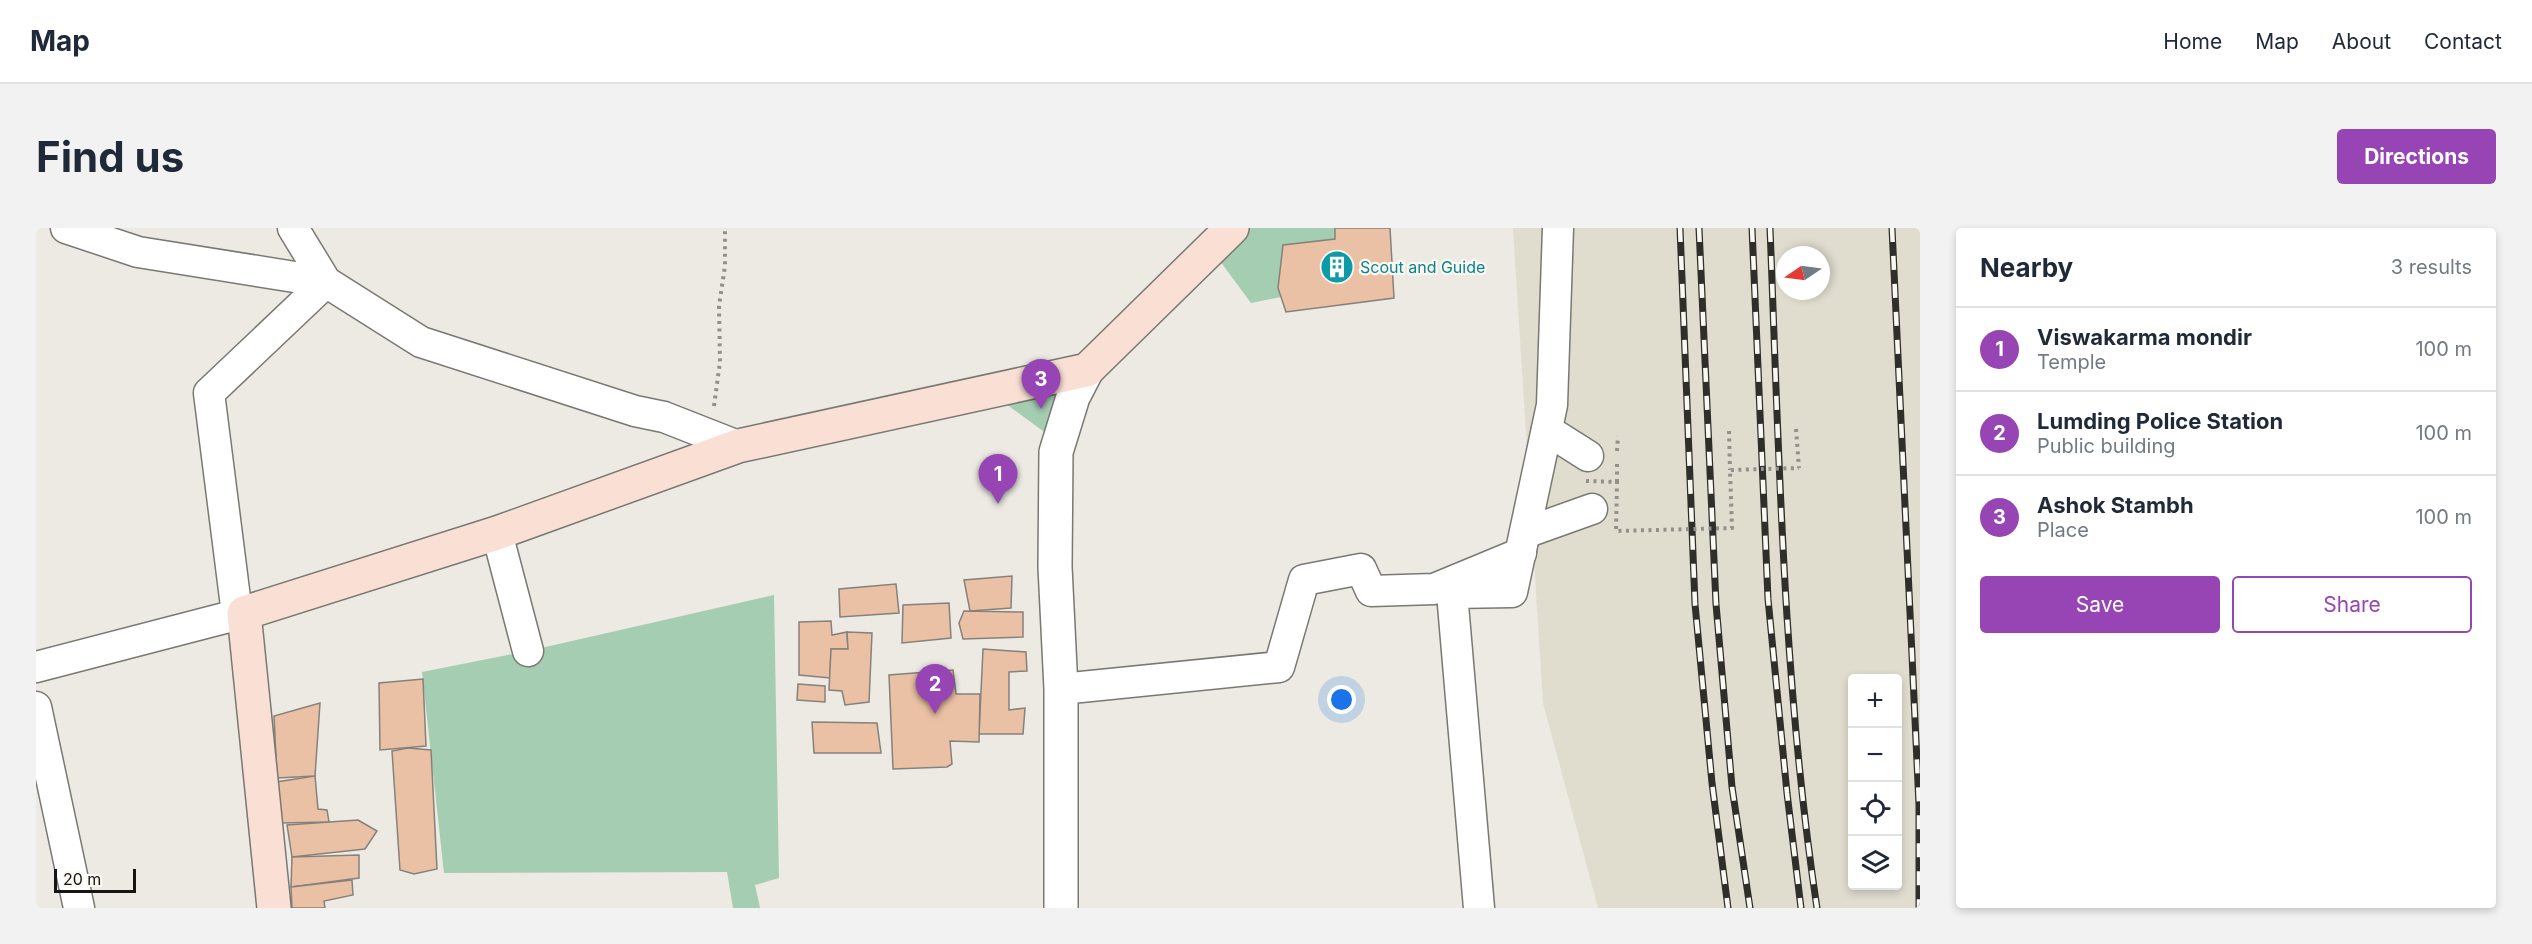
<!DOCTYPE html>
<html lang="en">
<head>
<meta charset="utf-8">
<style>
  :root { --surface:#fff; --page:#f2f2f3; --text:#1f2937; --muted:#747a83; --line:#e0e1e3; --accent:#9745b4 }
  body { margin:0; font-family:Inter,sans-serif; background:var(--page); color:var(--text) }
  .controls { position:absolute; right:18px; bottom:18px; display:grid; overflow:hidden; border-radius:6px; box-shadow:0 3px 9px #0003 }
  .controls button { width:54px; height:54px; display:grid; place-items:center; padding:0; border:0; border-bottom:2px solid var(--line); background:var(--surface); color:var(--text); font:30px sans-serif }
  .compass { position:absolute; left:1740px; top:18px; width:54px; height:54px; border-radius:50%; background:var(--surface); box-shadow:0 3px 9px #0003; rotate:257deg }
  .scale { position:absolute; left:18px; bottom:15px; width:82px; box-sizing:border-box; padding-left:6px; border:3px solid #161513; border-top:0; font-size:16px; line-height:21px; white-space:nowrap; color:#161513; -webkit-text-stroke:4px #f9f8f1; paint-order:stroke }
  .you { position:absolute; left:1306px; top:472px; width:21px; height:21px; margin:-15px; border:4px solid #fff; border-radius:50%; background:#1a73e8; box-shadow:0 0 0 9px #1a73e833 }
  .badge { display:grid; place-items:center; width:39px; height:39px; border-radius:50%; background:var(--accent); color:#fff; font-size:20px; font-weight:700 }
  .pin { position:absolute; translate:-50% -50px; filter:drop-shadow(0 2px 3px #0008) }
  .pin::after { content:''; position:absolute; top:32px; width:21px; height:18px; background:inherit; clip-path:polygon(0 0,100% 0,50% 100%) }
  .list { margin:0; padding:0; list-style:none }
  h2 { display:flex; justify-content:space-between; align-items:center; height:78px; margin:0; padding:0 24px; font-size:26px }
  h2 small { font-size:20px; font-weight:400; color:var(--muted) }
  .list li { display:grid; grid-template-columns:39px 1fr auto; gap:18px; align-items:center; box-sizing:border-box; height:84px; padding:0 24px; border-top:2px solid var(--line) }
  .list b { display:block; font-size:22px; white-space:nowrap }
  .list p { margin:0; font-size:20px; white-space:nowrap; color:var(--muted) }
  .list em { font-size:20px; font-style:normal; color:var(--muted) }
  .actions { display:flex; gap:12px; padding:18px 24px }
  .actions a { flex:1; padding:14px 0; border:2px solid var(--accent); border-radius:6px; text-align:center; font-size:21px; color:var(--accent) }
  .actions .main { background:var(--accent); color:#fff }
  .icon { flex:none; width:33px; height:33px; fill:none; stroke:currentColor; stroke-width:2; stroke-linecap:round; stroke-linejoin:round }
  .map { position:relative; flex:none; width:1884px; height:680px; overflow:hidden; border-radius:6px }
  header { display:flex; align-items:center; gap:36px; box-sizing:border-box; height:84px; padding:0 30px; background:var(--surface); border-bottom:2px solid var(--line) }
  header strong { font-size:28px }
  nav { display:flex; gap:33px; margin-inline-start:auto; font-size:21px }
  .intro { display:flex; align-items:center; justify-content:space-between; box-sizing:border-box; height:144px; padding:0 36px }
  h1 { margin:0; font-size:42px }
  .button { padding:15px 27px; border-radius:6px; background:var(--accent); color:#fff; font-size:21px; font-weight:700 }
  main { display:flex; gap:36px; padding:0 36px }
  aside { flex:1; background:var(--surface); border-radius:6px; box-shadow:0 3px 9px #0003 }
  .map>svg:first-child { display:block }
  .built { fill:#e0ddcf; fill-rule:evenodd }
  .green { fill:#a5cdb2 }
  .building { fill:#eac1a4; stroke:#86817d; stroke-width:1.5 }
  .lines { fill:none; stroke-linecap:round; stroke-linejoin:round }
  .minor-casing { stroke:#797872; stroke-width:33 }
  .tertiary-casing { stroke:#797872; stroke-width:36 }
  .secondary-casing { stroke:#797872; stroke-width:36 }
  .path { stroke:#92908b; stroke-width:4; stroke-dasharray:3 4.5; stroke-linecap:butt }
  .minor { stroke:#fff; stroke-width:30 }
  .tertiary { stroke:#fff; stroke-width:33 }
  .secondary { stroke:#fae0d4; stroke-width:33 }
  .rail-casing { stroke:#2f2e2b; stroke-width:7 }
  .rail { stroke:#f9f8f1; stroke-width:4.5; stroke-dasharray:14; stroke-linecap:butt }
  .path-bridge { stroke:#92908b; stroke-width:4; stroke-dasharray:3 4.5; stroke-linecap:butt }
  .labels { text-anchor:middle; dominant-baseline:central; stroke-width:4.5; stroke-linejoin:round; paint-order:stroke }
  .culture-label { font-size:16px; fill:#0d838f; stroke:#f9f8f1; text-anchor:start }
</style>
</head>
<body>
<header>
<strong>Map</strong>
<nav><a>Home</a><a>Map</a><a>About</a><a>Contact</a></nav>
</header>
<div class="intro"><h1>Find us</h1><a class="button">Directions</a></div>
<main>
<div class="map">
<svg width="1884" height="680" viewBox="0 0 1884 680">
  <rect width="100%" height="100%" fill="#eceae3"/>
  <path class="built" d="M1477,0H1884V680H1562L1507,475ZM1749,27H1785V63H1749ZM1816,451H1862V658H1816Z"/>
  <g class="green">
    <polygon points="1211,0 1299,0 1299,11 1247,17 1245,69 1215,75 1184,33"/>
    <polygon points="1029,158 1019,208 1007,203 970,176"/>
    <polygon points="738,367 743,650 719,657 724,680 697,680 691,644 408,645 386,444 492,423"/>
  </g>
  <g class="building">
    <polygon points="1299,0 1354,0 1358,70 1250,84 1242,60 1247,17 1299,11"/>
    <polygon points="976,348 975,380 934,383 928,352"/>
    <polygon points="860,356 863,385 804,389 803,361"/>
    <polygon points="913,375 915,410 866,415 867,377"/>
    <polygon points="928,383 987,384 987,409 927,411 923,395"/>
    <polygon points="795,393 796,407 811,404 812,421 795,421 794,450 763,447 763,394"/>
    <polygon points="811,404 836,405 833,474 809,477 806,463 793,462 795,421 812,421"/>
    <polygon points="947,421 990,424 991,443 973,444 973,482 989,480 987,506 943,506"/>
    <polygon points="917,442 920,466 944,466 943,514 914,513 916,536 911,539 857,541 853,447"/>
    <polygon points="387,451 390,518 344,522 343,455"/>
    <polygon points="762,456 789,458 789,474 761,472"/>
    <polygon points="284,475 279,548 241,550 238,488"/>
    <polygon points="776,494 841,495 845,525 778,525"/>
    <polygon points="372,520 395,522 401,641 378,646 364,642 356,523"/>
    <polygon points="279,548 282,581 291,582 293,594 244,595 240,554"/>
    <polygon points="322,592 341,603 329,621 256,629 251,597"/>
    <polygon points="323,627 323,650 255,659 256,629"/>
    <polygon points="316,652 317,667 288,673 289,680 256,680 255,659"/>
  </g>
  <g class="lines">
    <defs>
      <g id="minor">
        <polyline points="30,0 102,24 290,54 173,165 201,386"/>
        <polyline points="257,0 290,54 385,114 599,183 628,189 702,218"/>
        <polyline points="1511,202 1552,228"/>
        <polyline points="461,305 492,423"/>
        <polyline points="1489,305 1556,281"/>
        <polyline points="0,439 208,385"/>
        <polyline points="1025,461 1243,439 1268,352 1325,341 1335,363 1398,361 1485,325"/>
        <polyline points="0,479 43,680"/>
        <polyline points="1443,680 1416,365 1476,364 1516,177 1522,0"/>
      </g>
      <polyline id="tertiary" points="1025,680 1025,461 1019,339 1020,224 1037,169 1051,142"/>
      <polyline id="secondary" points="238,680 208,385 461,305 702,218 1051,142 1196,0"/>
    </defs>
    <use href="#minor" class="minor-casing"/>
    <use href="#tertiary" class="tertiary-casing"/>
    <use href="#secondary" class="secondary-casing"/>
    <g class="path">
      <polyline points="678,178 684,134 683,78 689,38 689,0"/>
      <polyline points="1760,201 1763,240"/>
      <polyline points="1693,203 1694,242"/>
      <polyline points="1581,223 1582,208"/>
      <polyline points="1581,254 1581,233"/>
    </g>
    <use href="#minor" class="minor"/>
    <use href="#tertiary" class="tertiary"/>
    <use href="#secondary" class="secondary"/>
    <defs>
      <g id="rail">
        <polyline points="1644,0 1659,376 1676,555 1692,680"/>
        <polyline points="1663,0 1680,376 1696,559 1714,680"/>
        <polyline points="1716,0 1732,371 1751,565 1765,680"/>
        <path d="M1734,0C1743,227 1747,455 1781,680"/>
        <polyline points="1856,0 1883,577 1883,680"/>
      </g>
    </defs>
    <use href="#rail" class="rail-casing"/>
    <use href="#rail" class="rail"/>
    <polyline class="path-bridge" points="1550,253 1581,254 1580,303 1696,300 1694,242 1763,240"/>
  </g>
  <defs>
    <symbol id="building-disc" viewBox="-11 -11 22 22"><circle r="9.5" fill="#0f9aa8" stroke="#f9f8f1"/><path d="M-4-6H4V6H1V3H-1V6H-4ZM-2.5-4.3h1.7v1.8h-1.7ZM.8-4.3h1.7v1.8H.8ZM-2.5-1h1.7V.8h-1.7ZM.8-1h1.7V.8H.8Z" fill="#fff"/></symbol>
  </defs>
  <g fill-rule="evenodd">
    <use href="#building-disc" x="1282" y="20" width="38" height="38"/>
  </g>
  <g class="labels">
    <g class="culture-label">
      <text x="1324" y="39">Scout and Guide</text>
    </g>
  </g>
</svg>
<div class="controls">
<button>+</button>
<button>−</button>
<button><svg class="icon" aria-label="locate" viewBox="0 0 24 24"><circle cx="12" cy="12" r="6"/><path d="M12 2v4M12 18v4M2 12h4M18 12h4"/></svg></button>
<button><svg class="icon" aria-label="layers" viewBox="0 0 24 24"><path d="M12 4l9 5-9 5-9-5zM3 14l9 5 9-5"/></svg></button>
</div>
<svg class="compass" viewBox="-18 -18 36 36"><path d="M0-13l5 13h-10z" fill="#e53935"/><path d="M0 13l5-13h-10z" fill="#747a83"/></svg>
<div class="scale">20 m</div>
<div class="you"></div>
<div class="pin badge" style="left:962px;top:276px">1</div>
<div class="pin badge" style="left:899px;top:486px">2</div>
<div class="pin badge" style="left:1005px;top:181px">3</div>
</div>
<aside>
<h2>Nearby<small>3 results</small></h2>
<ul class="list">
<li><span class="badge">1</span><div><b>Viswakarma mondir</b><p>Temple</p></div><em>100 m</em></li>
<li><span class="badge">2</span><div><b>Lumding Police Station</b><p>Public building</p></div><em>100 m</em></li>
<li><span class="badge">3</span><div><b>Ashok Stambh</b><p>Place</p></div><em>100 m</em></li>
</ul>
<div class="actions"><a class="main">Save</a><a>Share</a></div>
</aside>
</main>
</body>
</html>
